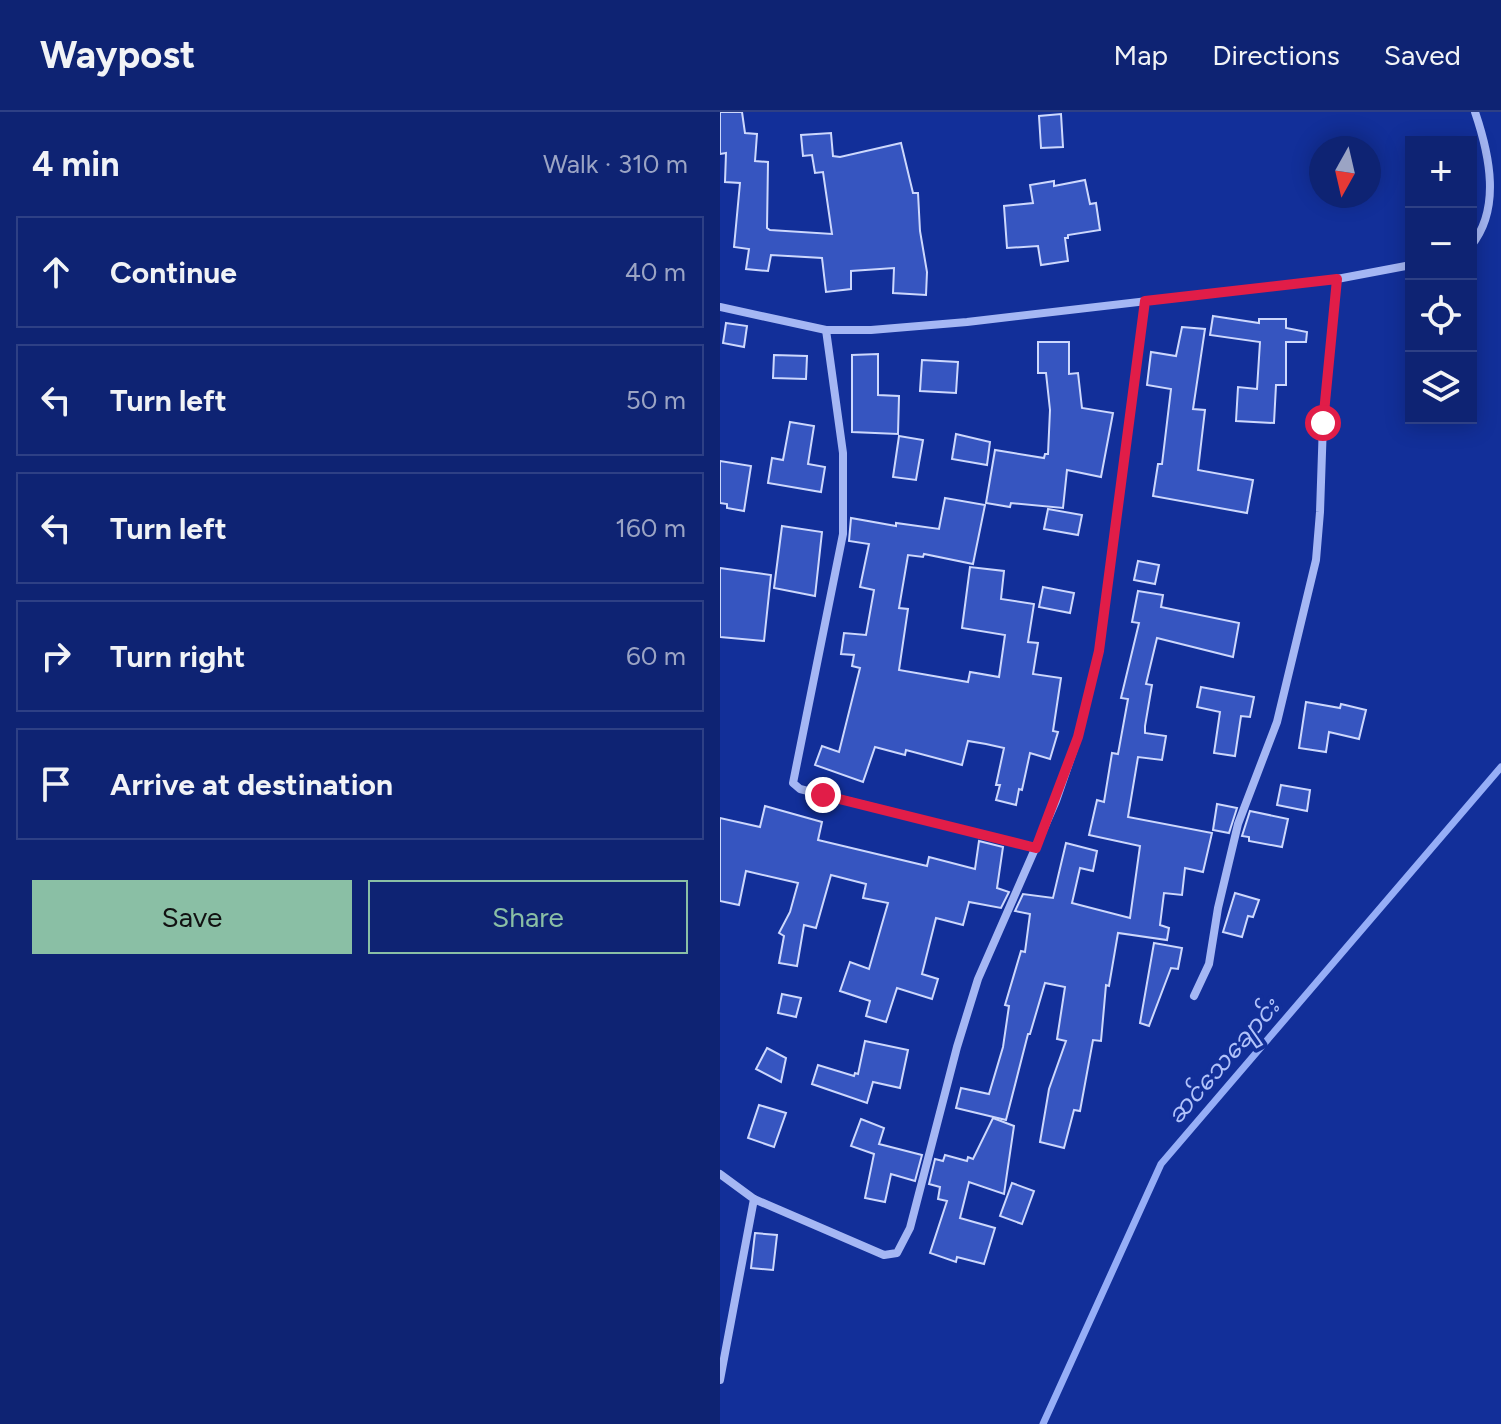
<!DOCTYPE html>
<html lang="en">
<head>
<meta charset="utf-8">
<style>
  :root { --surface:#0e2373; --page:#1c2f7b; --text:#f1f3f6; --muted:#9ba4c4; --line:#2e4085; --accent:#8abfa5 }
  body { margin:0; font-family:Figtree,"Noto Sans Myanmar",sans-serif; background:var(--page); color:var(--text) }
  .controls { position:absolute; right:24px; top:24px; display:grid; overflow:hidden; border-radius:0px; box-shadow:0 4px 20px #0003 }
  .controls button { width:72px; height:72px; display:grid; place-items:center; padding:0; border:0; border-bottom:2px solid var(--line); background:var(--surface); color:var(--text); font:40px sans-serif }
  .compass { position:absolute; left:589px; top:24px; width:72px; height:72px; border-radius:50%; background:var(--surface); box-shadow:0 4px 20px #0003; rotate:188deg }
  .stop { position:absolute; width:24px; height:24px; margin:-18px; border:6px solid #e11d48; border-radius:50%; background:#fff }
  .stop.end { background:#e11d48; border-color:#fff; box-shadow:0 2px 8px #0008 }
  .list { margin:0; padding:0; list-style:none }
  h2 { display:flex; justify-content:space-between; align-items:center; height:104px; margin:0; padding:0 32px; font-size:34px }
  h2 small { font-size:26px; font-weight:400; color:var(--muted) }
  .list li { display:grid; grid-template-columns:52px 1fr auto; gap:24px; align-items:center; box-sizing:border-box; height:112px; margin:0 16px 16px; padding:0 16px; border:2px solid var(--line); border-radius:0px }
  .list b { display:block; font-size:30px; white-space:nowrap }
  .list em { font-size:26px; font-style:normal; color:var(--muted) }
  .actions { display:flex; gap:16px; padding:24px 32px }
  .actions a { flex:1; padding:18px 0; border:2px solid var(--accent); border-radius:0px; text-align:center; font-size:28px; color:var(--accent) }
  .actions .main { background:var(--accent); color:#111 }
  .icon { flex:none; width:44px; height:44px; fill:none; stroke:currentColor; stroke-width:2; stroke-linecap:round; stroke-linejoin:round }
  .map { position:relative; flex:none; width:781px; height:1312px; overflow:hidden }
  header { display:flex; align-items:center; gap:48px; box-sizing:border-box; height:112px; padding:0 40px; background:var(--surface); border-bottom:2px solid var(--line) }
  header strong { font-size:38px }
  nav { display:flex; gap:44px; margin-inline-start:auto; font-size:28px }
  main { display:flex }
  aside { flex:1; background:var(--surface) }
  .map>svg:first-child { display:block }
  .lines { fill:none; stroke-linecap:round; stroke-linejoin:round }
  .stream { stroke:#96aef7; stroke-width:7 }
  .building { fill:#3655c0; stroke:#cdd8fd; stroke-width:2 }
  .minor { stroke:#a5b7f4; stroke-width:8 }
  .route { stroke:#e11d48; stroke-width:10 }
  .labels { text-anchor:middle; dominant-baseline:central; stroke-width:8; stroke-linejoin:round; paint-order:stroke }
  .water-label { font-size:24px; font-style:italic; fill:#b1c2fa; stroke:#122f99 }
</style>
</head>
<body>
<header>
<strong>Waypost</strong>
<nav><a>Map</a><a>Directions</a><a>Saved</a></nav>
</header>
<main>
<aside>
<h2>4 min<small>Walk · 310 m</small></h2>
<ul class="list">
<li><svg class="icon" aria-label="ahead" viewBox="0 0 24 24"><path d="M12 20V5M6 11l6-6 6 6"/></svg><div><b>Continue</b></div><em>40 m</em></li>
<li><svg class="icon" aria-label="left" viewBox="0 0 24 24"><path d="M17 20v-9H6M10 6l-5 5 5 5"/></svg><div><b>Turn left</b></div><em>50 m</em></li>
<li><svg class="icon" aria-label="left" viewBox="0 0 24 24"><path d="M17 20v-9H6M10 6l-5 5 5 5"/></svg><div><b>Turn left</b></div><em>160 m</em></li>
<li><svg class="icon" aria-label="right" viewBox="0 0 24 24"><path d="M7 20v-9h11M14 6l5 5-5 5"/></svg><div><b>Turn right</b></div><em>60 m</em></li>
<li><svg class="icon" aria-label="arrive" viewBox="0 0 24 24"><path d="M6 21V4h12l-3 4 3 4H6"/></svg><div><b>Arrive at destination</b></div></li>
</ul>
<div class="actions"><a class="main">Save</a><a>Share</a></div>
</aside>
<div class="map">
<svg width="781" height="1312" viewBox="0 0 781 1312">
  <rect width="100%" height="100%" fill="#122f99"/>
  <g class="lines">
    <polyline class="stream" points="323,1312 441,1052 781,655"/>
  </g>
  <g class="building">
    <polygon points="0,0 22,0 25,21 37,22 35,49 48,50 47,116 50,118 112,122 103,60 95,61 92,43 83,44 81,23 111,21 113,44 120,45 181,31 193,81 198,81 200,119 207,160 206,183 173,181 174,156 131,159 131,177 106,180 102,146 51,143 48,159 26,157 29,137 14,135 20,71 5,70 6,41 0,42"/>
    <polygon points="341,2 343,35 321,36 319,4"/>
    <polygon points="365,68 370,92 376,91 380,118 348,123 348,126 345,126 348,149 321,153 318,134 287,136 284,94 313,91 310,73 334,69 334,74"/>
    <polygon points="493,204 539,211 539,207 566,207 566,216 587,220 586,230 566,230 566,273 556,273 554,311 516,309 518,275 537,277 540,230 490,223"/>
    <polygon points="6,211 27,214 24,235 3,231"/>
    <polygon points="462,215 485,217 473,297 485,298 478,358 533,368 527,401 433,384 438,352 442,352 451,277 427,273 431,240 456,244"/>
    <polygon points="318,230 349,230 349,262 358,261 362,296 393,301 381,365 347,358 343,396 291,391 290,395 266,391 275,338 324,346 325,342 328,342 330,298 326,261 318,261"/>
    <polygon points="158,242 158,283 179,284 178,322 132,320 132,243"/>
    <polygon points="54,243 87,244 86,267 53,266"/>
    <polygon points="202,248 238,250 236,281 200,279"/>
    <polygon points="70,310 94,314 88,352 105,355 101,380 48,371 52,346 63,348"/>
    <polygon points="236,322 270,330 267,353 232,347"/>
    <polygon points="179,324 203,328 196,368 173,365"/>
    <polygon points="0,349 31,354 24,399 7,396 7,392 0,391"/>
    <polygon points="225,386 265,393 253,452 204,442 203,445 188,443 179,496 188,497 179,558 248,570 250,560 279,565 285,523 242,516 250,455 284,459 281,487 314,492 308,530 318,531 313,562 341,566 333,619 338,620 330,647 310,641 302,678 299,677 296,693 276,688 280,673 276,673 284,636 266,632 248,629 242,653 186,638 185,643 155,635 143,670 95,653 102,634 119,640 140,556 132,554 134,543 121,542 124,521 146,523 154,478 140,475 149,432 129,429 131,406 176,414 176,411 219,417"/>
    <polygon points="328,397 362,403 358,423 324,417"/>
    <polygon points="62,414 102,420 95,484 54,476"/>
    <polygon points="418,449 439,453 435,472 414,468"/>
    <polygon points="0,456 51,463 44,529 0,525"/>
    <polygon points="323,475 354,481 350,501 319,495"/>
    <polygon points="418,479 443,483 441,495 519,511 513,545 437,526 426,572 432,573 425,614 425,621 446,624 442,648 418,645 408,705 492,721 483,760 465,756 462,783 444,781 440,813 449,816 447,828 398,821 389,874 386,873 381,929 373,928 360,999 354,998 344,1036 320,1030 329,977 346,929 337,927 345,875 325,871 310,922 308,922 286,1008 236,996 241,976 269,982 283,935 289,894 285,893 301,839 305,840 310,802 295,799 303,782 333,786 346,731 377,739 373,759 360,756 352,791 410,806 420,734 369,723 377,688 384,690 392,641 398,642 408,587 401,586 419,511 412,510"/>
    <polygon points="481,575 534,585 530,605 521,604 515,644 494,641 500,600 477,595"/>
    <polygon points="586,590 620,596 621,592 646,598 639,627 609,620 606,640 579,636"/>
    <polygon points="561,673 590,678 587,699 557,693"/>
    <polygon points="497,692 517,696 509,721 493,718"/>
    <polygon points="45,694 102,710 98,728 207,754 209,745 255,757 259,729 283,735 277,776 289,780 281,796 249,790 243,813 216,806 202,862 218,867 212,887 177,876 166,910 146,904 150,889 120,879 130,850 149,857 168,791 143,786 146,772 111,763 96,816 84,813 77,854 59,851 64,824 59,821 70,800 78,771 26,759 19,793 0,789 0,706 40,715"/>
    <polygon points="530,699 568,707 562,735 529,729 529,725 522,724"/>
    <polygon points="515,781 539,788 533,805 528,804 522,825 503,820"/>
    <polygon points="434,831 462,836 458,857 451,856 429,914 420,911"/>
    <polygon points="62,882 81,886 76,905 58,901"/>
    <polygon points="145,929 188,938 180,976 153,970 147,991 92,972 98,953 134,964 135,961 138,962"/>
    <polygon points="47,936 66,946 61,970 36,957"/>
    <polygon points="39,993 66,1001 54,1035 28,1026"/>
    <polygon points="273,1006 294,1014 284,1082 249,1070 240,1106 275,1116 264,1152 237,1145 236,1150 210,1141 227,1089 218,1087 220,1075 209,1072 215,1047 223,1049 225,1043 247,1049 248,1045 253,1047"/>
    <polygon points="141,1007 164,1016 159,1032 202,1043 195,1069 171,1062 165,1090 145,1086 154,1042 131,1034"/>
    <polygon points="292,1071 314,1079 302,1112 280,1104"/>
    <polygon points="35,1121 57,1123 53,1158 31,1156"/>
  </g>
  <g class="lines">
    <g class="minor">
      <path d="M751,134C781,97 770,44 755,0"/>
      <polyline points="0,195 106,218 151,218 247,210 617,167 691,153"/>
      <polyline points="106,218 123,341 123,422 73,671 80,677 316,736"/>
      <polyline points="474,884 489,852 498,796 518,712 557,610 596,448 600,400 603,311 617,167"/>
      <polyline points="0,1062 34,1087 0,1268"/>
      <polyline points="34,1087 164,1143 177,1141 190,1116 237,935 258,867 336,689 358,625 379,539 425,189"/>
    </g>
  </g>
  <g class="lines">
    <polyline class="route" points="103,683 316,736 358,625 379,539 425,189 617,167 603,311"/>
  </g>
  <g class="labels">
    <g class="water-label">
      <text transform="translate(503 949) rotate(-49)">ဆင်သေချောင်း</text>
    </g>
  </g>
</svg>
<div class="controls">
<button>+</button>
<button>−</button>
<button><svg class="icon" aria-label="locate" viewBox="0 0 24 24"><circle cx="12" cy="12" r="6"/><path d="M12 2v4M12 18v4M2 12h4M18 12h4"/></svg></button>
<button><svg class="icon" aria-label="layers" viewBox="0 0 24 24"><path d="M12 4l9 5-9 5-9-5zM3 14l9 5 9-5"/></svg></button>
</div>
<svg class="compass" viewBox="-18 -18 36 36"><path d="M0-13l5 13h-10z" fill="#e53935"/><path d="M0 13l5-13h-10z" fill="#9ba4c4"/></svg>
<div class="stop" style="left:603px;top:311px"></div>
<div class="stop end" style="left:103px;top:683px"></div>
</div>
</main>
</body>
</html>
